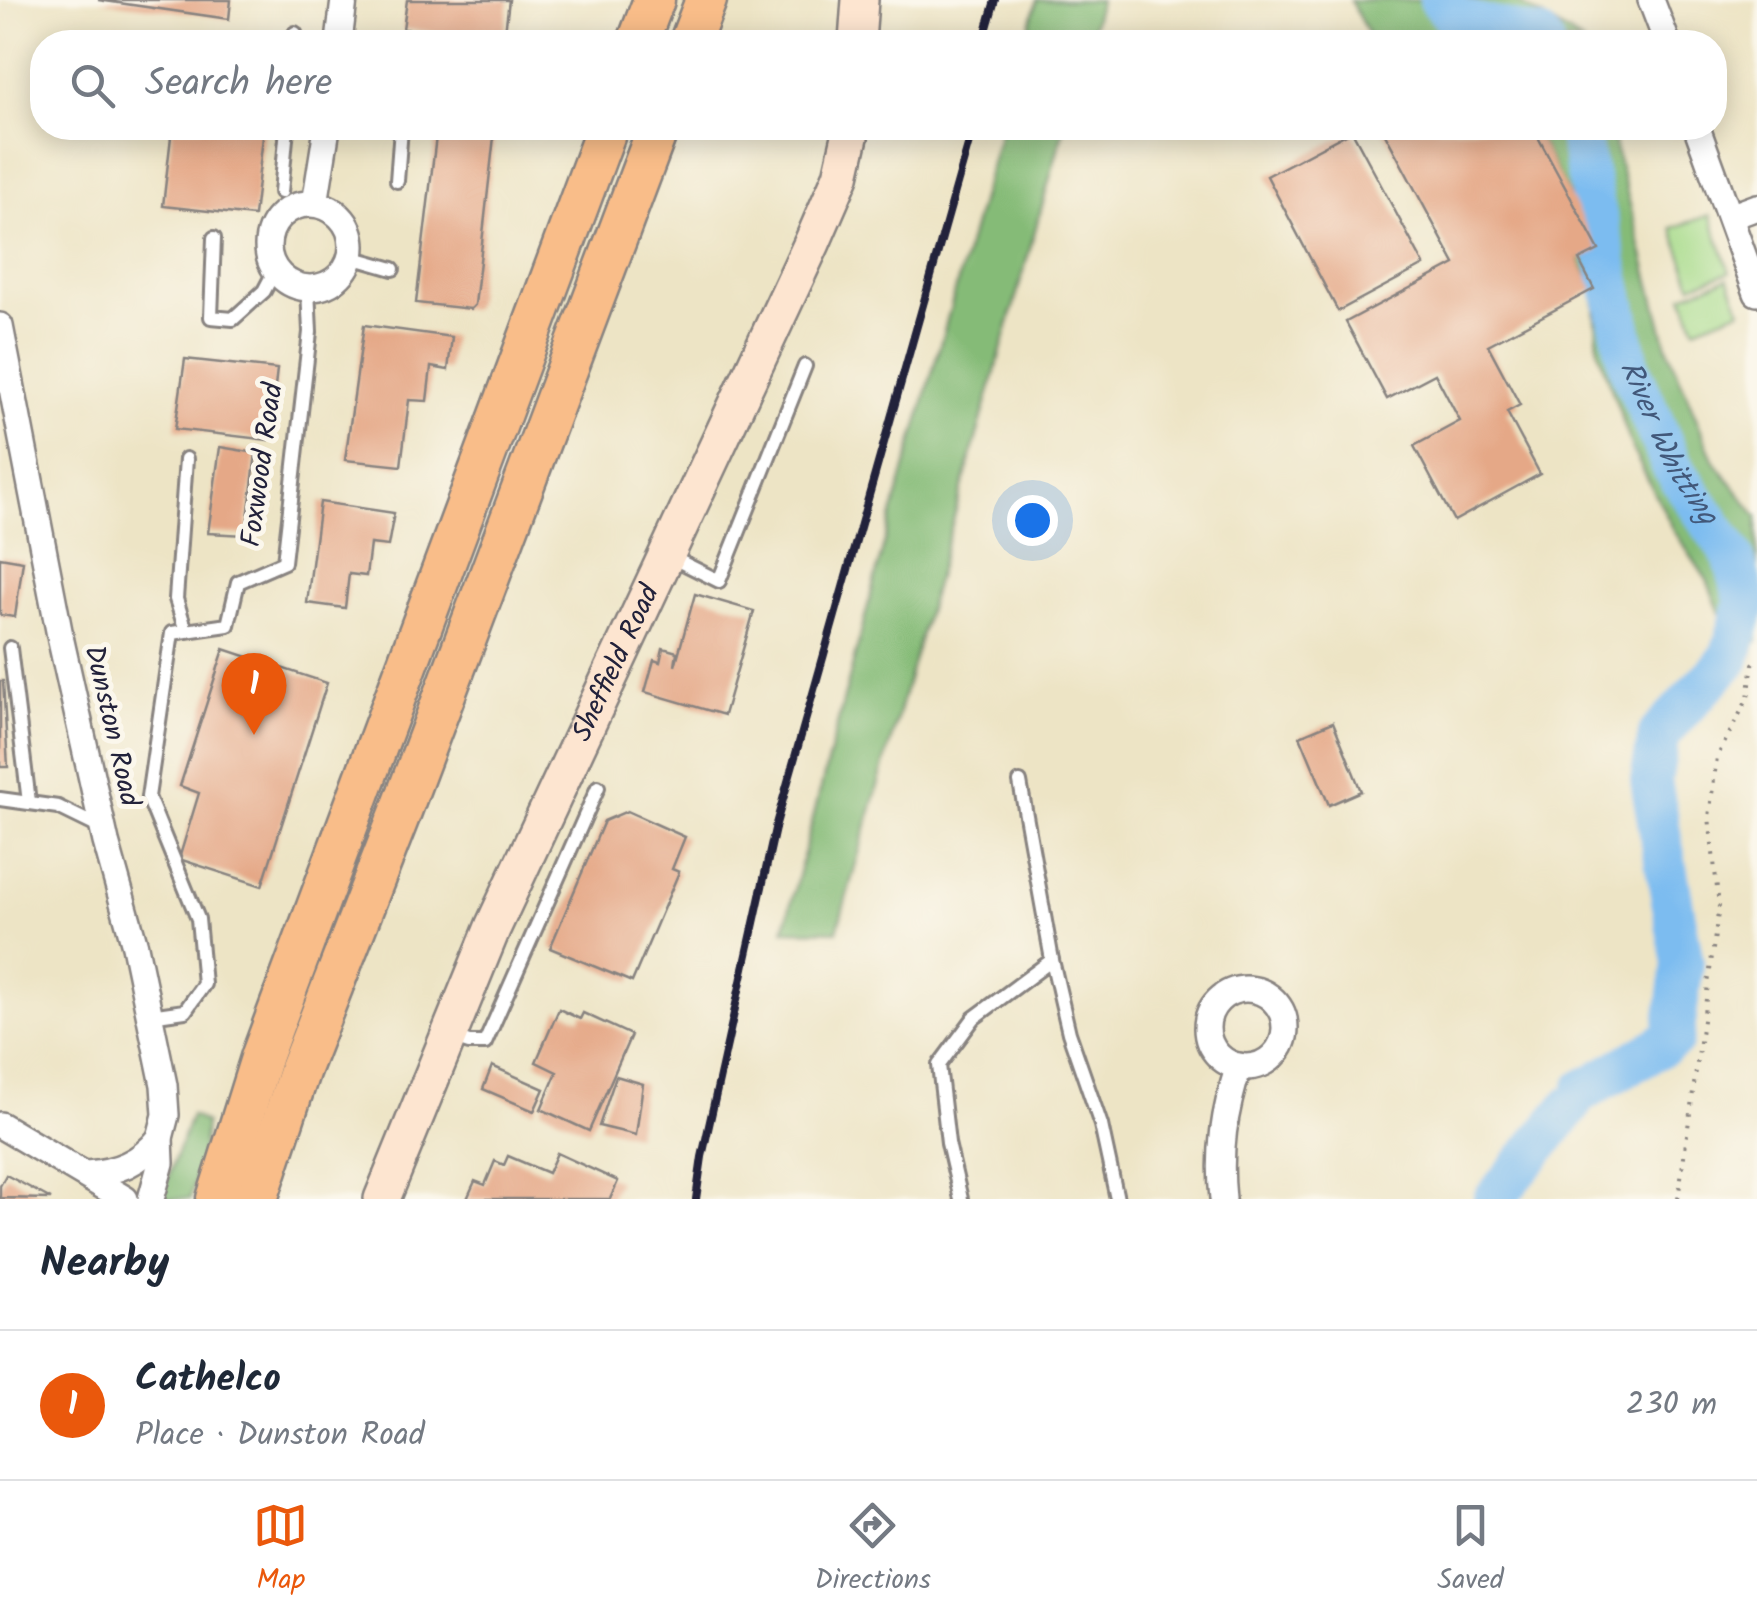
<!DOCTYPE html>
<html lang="en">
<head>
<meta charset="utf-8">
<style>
  :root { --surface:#fff; --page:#f2f2f3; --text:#1f2937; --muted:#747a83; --line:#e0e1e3; --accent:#ea580c }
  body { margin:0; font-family:Kalam,sans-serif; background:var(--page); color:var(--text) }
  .you { position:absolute; left:1032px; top:520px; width:35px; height:35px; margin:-25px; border:8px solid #fff; border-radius:50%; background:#1a73e8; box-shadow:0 0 0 15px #1a73e833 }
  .badge { display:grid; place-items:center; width:65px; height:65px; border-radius:50%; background:var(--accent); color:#fff; font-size:32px; font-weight:700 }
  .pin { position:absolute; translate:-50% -82px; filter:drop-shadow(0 2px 5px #0008) }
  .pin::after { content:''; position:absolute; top:52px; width:35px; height:30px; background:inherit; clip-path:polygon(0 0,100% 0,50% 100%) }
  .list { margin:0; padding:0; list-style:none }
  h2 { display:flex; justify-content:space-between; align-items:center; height:130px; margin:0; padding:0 40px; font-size:42px }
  h2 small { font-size:32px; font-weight:400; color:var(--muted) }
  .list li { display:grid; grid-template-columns:65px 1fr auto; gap:30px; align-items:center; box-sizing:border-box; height:150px; padding:0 40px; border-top:2px solid var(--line) }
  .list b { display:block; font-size:38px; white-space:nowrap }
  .list p { margin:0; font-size:32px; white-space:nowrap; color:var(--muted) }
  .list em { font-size:32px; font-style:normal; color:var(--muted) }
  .icon { flex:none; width:55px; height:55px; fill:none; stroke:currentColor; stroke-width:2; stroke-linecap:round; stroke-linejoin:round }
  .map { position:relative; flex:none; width:1757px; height:1199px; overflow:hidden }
  .search { position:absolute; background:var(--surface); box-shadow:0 5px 25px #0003; left:30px; right:30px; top:30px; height:110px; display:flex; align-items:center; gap:25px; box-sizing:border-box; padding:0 35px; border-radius:40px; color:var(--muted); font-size:38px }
  .sheet { height:280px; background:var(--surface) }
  nav { display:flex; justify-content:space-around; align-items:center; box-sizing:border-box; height:140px; border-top:2px solid var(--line); background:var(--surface); font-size:28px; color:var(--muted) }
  nav a { display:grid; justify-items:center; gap:5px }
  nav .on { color:var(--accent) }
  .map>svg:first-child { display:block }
  .green { fill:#a7db8b; stroke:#647e63; stroke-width:2.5 }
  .forest { fill:#85bb77; stroke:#546e59; stroke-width:2.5 }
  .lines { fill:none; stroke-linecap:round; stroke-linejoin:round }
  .river { stroke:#7cbcf0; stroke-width:42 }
  .building { fill:#e5a887 }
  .service-casing { stroke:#888380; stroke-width:18 }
  .minor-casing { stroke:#888380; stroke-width:30 }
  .secondary-casing { stroke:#888380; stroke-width:40 }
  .trunk-casing { stroke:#888380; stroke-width:45 }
  .path { stroke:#888380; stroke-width:4; stroke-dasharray:2.5 8; stroke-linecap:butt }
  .service { stroke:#fff; stroke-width:12 }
  .minor { stroke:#fff; stroke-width:25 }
  .secondary { stroke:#fde5d0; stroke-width:35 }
  .trunk { stroke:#f9bd89; stroke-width:40 }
  .rail { stroke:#22223b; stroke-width:8 }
  .labels { text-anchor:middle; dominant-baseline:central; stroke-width:10; stroke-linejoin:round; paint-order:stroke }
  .street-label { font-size:28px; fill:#22223b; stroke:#fbf7ec }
  .water-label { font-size:30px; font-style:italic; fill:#42587a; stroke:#fbf7ec }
</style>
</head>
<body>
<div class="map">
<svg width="1757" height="1199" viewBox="0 0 1757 1199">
  <rect width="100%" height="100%" fill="#fbf7ec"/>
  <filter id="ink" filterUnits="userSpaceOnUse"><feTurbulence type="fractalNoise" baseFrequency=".01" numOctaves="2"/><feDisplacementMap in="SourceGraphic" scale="20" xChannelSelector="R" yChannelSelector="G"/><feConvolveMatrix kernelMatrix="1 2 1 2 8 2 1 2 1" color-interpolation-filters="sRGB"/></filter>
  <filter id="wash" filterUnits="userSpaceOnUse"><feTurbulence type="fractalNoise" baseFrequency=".0048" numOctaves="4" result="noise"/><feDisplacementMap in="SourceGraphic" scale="40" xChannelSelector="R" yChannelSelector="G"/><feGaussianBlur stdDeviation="2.25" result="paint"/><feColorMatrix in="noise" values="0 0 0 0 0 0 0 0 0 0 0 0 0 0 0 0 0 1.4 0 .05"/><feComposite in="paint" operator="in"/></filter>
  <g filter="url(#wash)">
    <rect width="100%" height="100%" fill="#ede4c5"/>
    <g class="green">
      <polygon points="1710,215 1730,272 1692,285 1672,228"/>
      <polygon points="1728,278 1741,310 1695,328 1683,295"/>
    </g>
    <g class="forest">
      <polygon points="1037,0 1100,0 1088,42 1025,42"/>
      <polygon points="1350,0 1515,0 1582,42 1372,42"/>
      <polygon points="1001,128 1064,128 837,931 784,930 885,540"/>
      <polygon points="1533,128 1610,128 1667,346 1713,459 1757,516 1757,641 1720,613 1707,580 1675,532 1633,451 1598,350 1594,289 1579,260 1598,249"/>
      <polygon points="191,1115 205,1123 202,1159 190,1199 160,1199"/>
    </g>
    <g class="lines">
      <g class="river">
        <polyline points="1440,0 1456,19 1539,38 1543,42"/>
        <path id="s1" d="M1577,128L1630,369L1672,466L1733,556L1746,602L1730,658L1659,734L1651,781L1683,963L1673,1039L1584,1090"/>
        <polyline points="1494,1199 1570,1107"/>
      </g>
    </g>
    <g id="blocks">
      <g class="building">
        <polygon points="98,0 231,0 229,19"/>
        <polygon points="407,0 509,0 504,40 403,29"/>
        <polygon points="172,128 264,128 254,216 163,206"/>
        <polygon points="437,128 495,128 475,305 471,309 416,303"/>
        <polygon points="1382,128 1533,128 1599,250 1579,260 1594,289 1488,345 1520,405 1507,412 1540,474 1454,521 1414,446 1460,421 1435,374 1387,399 1346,322 1455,264"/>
        <polygon points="1352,131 1424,265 1338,311 1267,176"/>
        <polygon points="364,325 452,337 448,370 431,367 427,401 409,400 401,466 345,460"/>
        <polygon points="185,359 277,369 269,440 175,429"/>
        <polygon points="220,447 256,453 246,535 208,533"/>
        <polygon points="320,502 394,513 388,546 370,544 366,576 349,574 345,608 307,603"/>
        <polygon points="0,557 23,561 15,617 0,615"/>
        <polygon points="695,594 754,611 724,715 645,692 654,660 660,662 663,648 677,652 675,666"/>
        <polygon points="224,649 327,683 262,886 179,859 199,793 180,786"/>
        <polygon points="0,681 3,681 8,767 0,767"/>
        <polygon points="1333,722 1361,791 1329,805 1300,736"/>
        <polygon points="627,811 685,837 672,869 679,872 632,982 550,948 604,821"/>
        <polygon points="559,1009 580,1019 583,1013 631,1035 589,1131 541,1109 557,1072 536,1062"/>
        <polygon points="492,1066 544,1089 534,1111 483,1089"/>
        <polygon points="616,1076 643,1084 636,1135 599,1126"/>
        <polygon points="557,1153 618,1181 610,1199 467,1199 475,1181 485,1185 495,1161 504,1165 508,1156 548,1173"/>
        <polygon points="6,1175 27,1186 51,1199 0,1198 0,1186"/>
      </g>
    </g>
  </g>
  <g filter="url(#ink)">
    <use href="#blocks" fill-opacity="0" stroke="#888380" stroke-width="2.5"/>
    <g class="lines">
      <defs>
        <g id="service">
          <polyline points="295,42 295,33"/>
          <polyline points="397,181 401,128"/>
          <polyline points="281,192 287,128"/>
          <polyline points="214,238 211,317 233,319 264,291 275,270"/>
          <polyline points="351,257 393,269"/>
          <polyline points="186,459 176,599 186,631"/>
          <polyline points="669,556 719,581 805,366"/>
          <polyline points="10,648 29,802"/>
          <polyline points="1020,782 1052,960 1069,1033 1101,1125 1117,1199"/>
          <polyline points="0,799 58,807 101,828"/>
          <polyline points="150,1016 185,1011 204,984 198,919 148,797 172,633 228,625 238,582 284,562 310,332 308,288"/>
          <polyline points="451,1037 469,1043 485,1043 598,787"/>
          <polyline points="961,1199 948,1143 939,1065 974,1018 1052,960"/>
        </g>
        <g id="minor">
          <polyline points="1651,0 1667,42"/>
          <polyline points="339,42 344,0"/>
          <polyline points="1697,128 1757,293"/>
          <polyline points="315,204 327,128"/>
          <circle cx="310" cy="246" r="42"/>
          <polyline points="1730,217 1757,207"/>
          <polyline points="0,326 61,641 106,842 135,946 164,1085 166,1115 160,1138 161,1163 151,1199"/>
          <circle cx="1246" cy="1028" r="39"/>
          <polyline points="0,1125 125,1199"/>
          <path d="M86,1174C117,1172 140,1163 160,1138"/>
          <path d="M1223,1199C1218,1151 1224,1112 1239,1066"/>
        </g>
        <g id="secondary">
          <polyline points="857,42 860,0"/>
          <path id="s2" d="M382,1199L493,927L812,243L841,176L852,128"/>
        </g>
        <g id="trunk">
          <polyline points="638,42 654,0"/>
          <polyline points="690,42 706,0"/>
          <polyline points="217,1199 262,1055 607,128"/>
          <polyline points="257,1199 300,1069 401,811 658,128"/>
        </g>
      </defs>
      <use href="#service" class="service-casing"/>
      <use href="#minor" class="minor-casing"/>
      <use href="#secondary" class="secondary-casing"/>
      <use href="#trunk" class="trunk-casing"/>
      <polyline class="path" points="1678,1199 1719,906 1709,817 1717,757 1748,698 1753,664 1757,659"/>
      <use href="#service" class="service"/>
      <use href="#minor" class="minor"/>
      <use href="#secondary" class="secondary"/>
      <use href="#trunk" class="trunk"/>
      <g class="rail">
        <polyline points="983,42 995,0"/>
        <polyline points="696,1199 702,1157 776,824 973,128"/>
      </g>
    </g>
  </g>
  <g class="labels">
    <g class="street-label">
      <text transform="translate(263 465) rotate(-82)">Foxwood Road</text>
      <text stroke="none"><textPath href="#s2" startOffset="585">Sheffield Road</textPath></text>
      <text transform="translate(111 726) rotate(77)">Dunston Road</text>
    </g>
    <g class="water-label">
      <text stroke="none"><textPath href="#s1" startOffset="330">River Whitting</textPath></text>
    </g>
  </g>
</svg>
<div class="you"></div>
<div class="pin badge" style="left:254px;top:735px">1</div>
<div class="search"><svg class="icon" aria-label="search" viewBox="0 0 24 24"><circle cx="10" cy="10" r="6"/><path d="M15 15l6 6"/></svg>Search here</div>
</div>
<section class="sheet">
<h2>Nearby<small></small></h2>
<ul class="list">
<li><span class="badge">1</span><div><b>Cathelco</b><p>Place · Dunston Road</p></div><em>230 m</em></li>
</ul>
</section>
<nav>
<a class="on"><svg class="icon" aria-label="map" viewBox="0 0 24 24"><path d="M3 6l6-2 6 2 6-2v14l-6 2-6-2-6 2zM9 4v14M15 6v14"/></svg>Map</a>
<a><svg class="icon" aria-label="directions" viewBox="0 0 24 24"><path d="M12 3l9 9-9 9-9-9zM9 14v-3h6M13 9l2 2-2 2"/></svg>Directions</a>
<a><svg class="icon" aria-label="saved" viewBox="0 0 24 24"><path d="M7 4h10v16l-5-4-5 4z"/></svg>Saved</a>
</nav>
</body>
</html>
